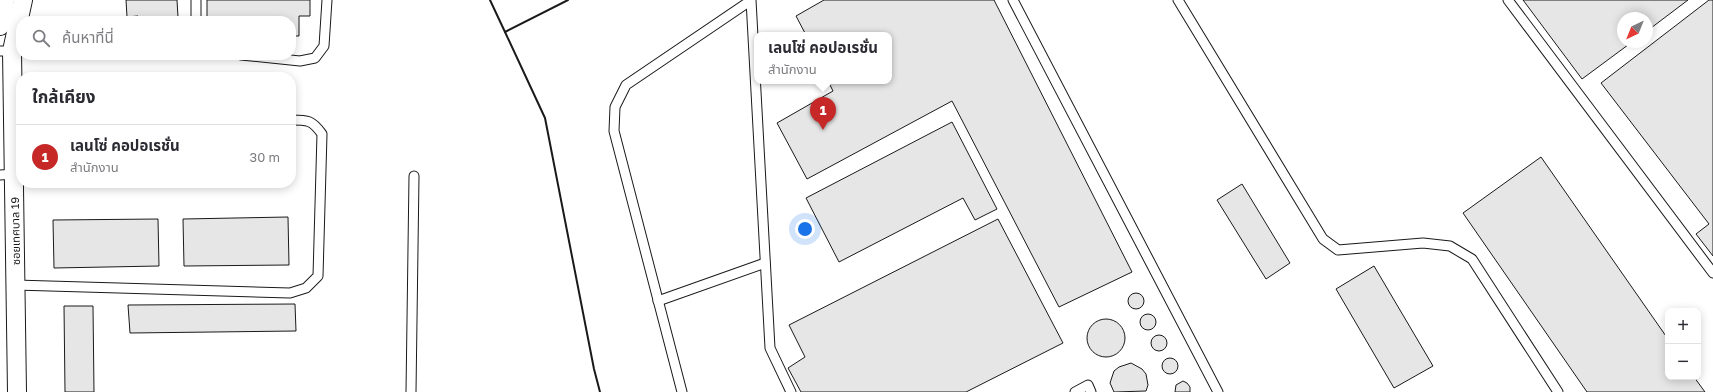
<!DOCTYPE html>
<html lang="th">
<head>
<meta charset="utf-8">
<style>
  :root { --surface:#fff; --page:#f2f2f3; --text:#2b2b33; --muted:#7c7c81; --line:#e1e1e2; --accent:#c62828 }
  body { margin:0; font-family:"Golos Text","Noto Sans Thai",sans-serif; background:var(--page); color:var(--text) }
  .controls { position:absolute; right:12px; bottom:12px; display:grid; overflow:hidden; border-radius:8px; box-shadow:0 2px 10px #0003 }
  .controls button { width:36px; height:36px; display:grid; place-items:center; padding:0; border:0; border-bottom:1px solid var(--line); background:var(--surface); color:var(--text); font:20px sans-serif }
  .compass { position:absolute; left:1617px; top:12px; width:36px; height:36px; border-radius:50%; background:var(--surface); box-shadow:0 2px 10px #0003; rotate:223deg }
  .you { position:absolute; left:805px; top:229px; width:14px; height:14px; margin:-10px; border:3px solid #fff; border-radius:50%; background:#1a73e8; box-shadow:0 0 0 6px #1a73e833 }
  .badge { display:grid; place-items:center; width:26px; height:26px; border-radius:50%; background:var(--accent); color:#fff; font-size:13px; font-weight:700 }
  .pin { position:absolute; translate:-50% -33px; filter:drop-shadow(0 1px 2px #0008) }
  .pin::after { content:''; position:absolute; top:21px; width:14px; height:12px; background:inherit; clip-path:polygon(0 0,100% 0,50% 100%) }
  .popup { position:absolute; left:754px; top:32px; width:138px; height:52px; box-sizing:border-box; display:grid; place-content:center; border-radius:8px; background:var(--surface); filter:drop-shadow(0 1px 3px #0005); font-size:13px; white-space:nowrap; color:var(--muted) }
  .popup b { font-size:15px; color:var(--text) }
  .popup::after { content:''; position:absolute; left:50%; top:100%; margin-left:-8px; border:8px solid transparent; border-top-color:var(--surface) }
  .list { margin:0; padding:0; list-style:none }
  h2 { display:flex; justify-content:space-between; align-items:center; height:52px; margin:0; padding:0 16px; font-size:17px }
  h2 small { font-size:13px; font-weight:400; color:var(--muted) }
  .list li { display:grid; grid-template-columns:26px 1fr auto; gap:12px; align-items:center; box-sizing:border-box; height:64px; padding:0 16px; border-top:1px solid var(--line) }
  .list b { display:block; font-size:15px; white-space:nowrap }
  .list p { margin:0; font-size:13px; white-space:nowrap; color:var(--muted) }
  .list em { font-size:13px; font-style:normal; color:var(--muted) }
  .icon { flex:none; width:22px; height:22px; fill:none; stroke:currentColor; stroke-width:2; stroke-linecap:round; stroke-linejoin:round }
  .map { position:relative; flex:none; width:1713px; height:392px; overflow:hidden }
  .search { position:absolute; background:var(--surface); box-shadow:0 2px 10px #0003; left:16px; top:16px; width:280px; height:44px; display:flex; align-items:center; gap:10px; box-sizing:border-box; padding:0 14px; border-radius:16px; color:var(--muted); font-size:15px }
  .panel { position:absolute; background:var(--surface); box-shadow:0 2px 10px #0003; left:16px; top:72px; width:280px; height:116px; border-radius:16px }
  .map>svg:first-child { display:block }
  .building { fill:#e6e6e6; stroke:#1a1a1a }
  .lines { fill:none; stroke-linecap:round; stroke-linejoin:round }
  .lane-casing { stroke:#1a1a1a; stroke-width:11 }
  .street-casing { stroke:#1a1a1a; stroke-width:20 }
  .lane { stroke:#fff; stroke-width:9 }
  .street { stroke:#fff; stroke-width:18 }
  .wall { stroke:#1a1a1a; stroke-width:2 }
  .labels { text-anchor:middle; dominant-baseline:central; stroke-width:3; stroke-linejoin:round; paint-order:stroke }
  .street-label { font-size:11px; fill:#1a1a1a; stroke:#fff }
</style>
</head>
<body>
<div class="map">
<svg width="1713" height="392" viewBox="0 0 1713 392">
  <rect width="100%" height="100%" fill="#fff"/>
  <g class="building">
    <polygon points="126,0 177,0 178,17 155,18 155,21 139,21 138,16 127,17"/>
    <polygon points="207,0 310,0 310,16 299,16 299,36 291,36 291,21 207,21"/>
    <polygon points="824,0 994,0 1132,272 1059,307 952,101 807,179 777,123 833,91 828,81 889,81 889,35 806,35 796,16"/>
    <polygon points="1523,0 1688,0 1647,31 1647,18 1623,18 1623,42 1632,42 1582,79"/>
    <polygon points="1709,0 1713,0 1713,256 1696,234 1709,224 1601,83"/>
    <polygon points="952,122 997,209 975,220 963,198 839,262 806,198"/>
    <polygon points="1541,157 1668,339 1668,377 1694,377 1705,392 1587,392 1463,213"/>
    <polygon points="51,183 156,183 51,185"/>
    <polygon points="1242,184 1290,263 1266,279 1217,200"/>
    <polygon points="288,217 289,265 184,266 183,219"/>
    <polygon points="158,219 159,266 54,268 53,220"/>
    <polygon points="998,219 1063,343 966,392 801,392 788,368 805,357 789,325"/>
    <polygon points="1374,266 1433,366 1394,388 1336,289"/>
    <circle cx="1136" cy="301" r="8"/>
    <polygon points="295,304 296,331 130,333 128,305"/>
    <polygon points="64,306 93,306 94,392 65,392"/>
    <circle cx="1148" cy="322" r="8"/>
    <circle cx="1106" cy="338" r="19"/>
    <circle cx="1159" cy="343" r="8"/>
    <circle cx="1170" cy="366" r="8"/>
    <polygon points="1131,363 1142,369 1146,374 1148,385 1146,391 1114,392 1110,383 1114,371 1119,367"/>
    <polygon points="1183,381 1187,383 1190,387 1190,392 1175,392 1176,385"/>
  </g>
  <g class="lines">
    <defs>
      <g id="lane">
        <polyline points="196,0 196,21"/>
        <polyline points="751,0 770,348 791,392"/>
        <polyline points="1013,0 1218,392"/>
        <polyline points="1178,0 1323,239 1338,250 1423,243 1450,246 1472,259 1558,392"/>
        <polyline points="1508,0 1713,273"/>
        <polyline points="0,51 16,51"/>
        <polyline points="241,55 300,61 315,58 324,46 327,0"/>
        <polyline points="0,175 14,174"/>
        <path d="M15,285L290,293L306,288L318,276L322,134C312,120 308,120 291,120"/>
        <polyline points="658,301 765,263"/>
        <polyline points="411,392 414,176"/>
        <polyline points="682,392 614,131 615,107 626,85 750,1"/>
        <polyline points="1075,392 1088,385 1091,392"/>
      </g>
      <g id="street">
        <polyline points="0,26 5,0"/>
        <polyline points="17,392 12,51 23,0"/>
      </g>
    </defs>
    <use href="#lane" class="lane-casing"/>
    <use href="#street" class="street-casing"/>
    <use href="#lane" class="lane"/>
    <use href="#street" class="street"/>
    <g class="wall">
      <polyline points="490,0 505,32 568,0"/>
      <polyline points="505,32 545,118 594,369 600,392"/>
    </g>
  </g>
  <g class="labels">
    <g class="street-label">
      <text transform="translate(15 231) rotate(-91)">ซอยเทศบาล 19</text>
    </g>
  </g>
</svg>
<div class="controls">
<button>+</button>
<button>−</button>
</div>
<svg class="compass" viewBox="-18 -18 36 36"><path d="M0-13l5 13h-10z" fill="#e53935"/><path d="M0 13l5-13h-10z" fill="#7c7c81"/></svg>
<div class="you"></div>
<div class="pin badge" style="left:823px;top:130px">1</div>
<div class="popup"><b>เลนโซ่ คอปอเรชั่น</b>สำนักงาน</div>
<div class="search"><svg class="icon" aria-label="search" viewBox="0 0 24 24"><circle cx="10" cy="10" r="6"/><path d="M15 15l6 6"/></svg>ค้นหาที่นี่</div>
<section class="panel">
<h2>ใกล้เคียง<small></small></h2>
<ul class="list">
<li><span class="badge">1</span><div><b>เลนโซ่ คอปอเรชั่น</b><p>สำนักงาน</p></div><em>30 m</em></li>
</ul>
</section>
</div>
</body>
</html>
